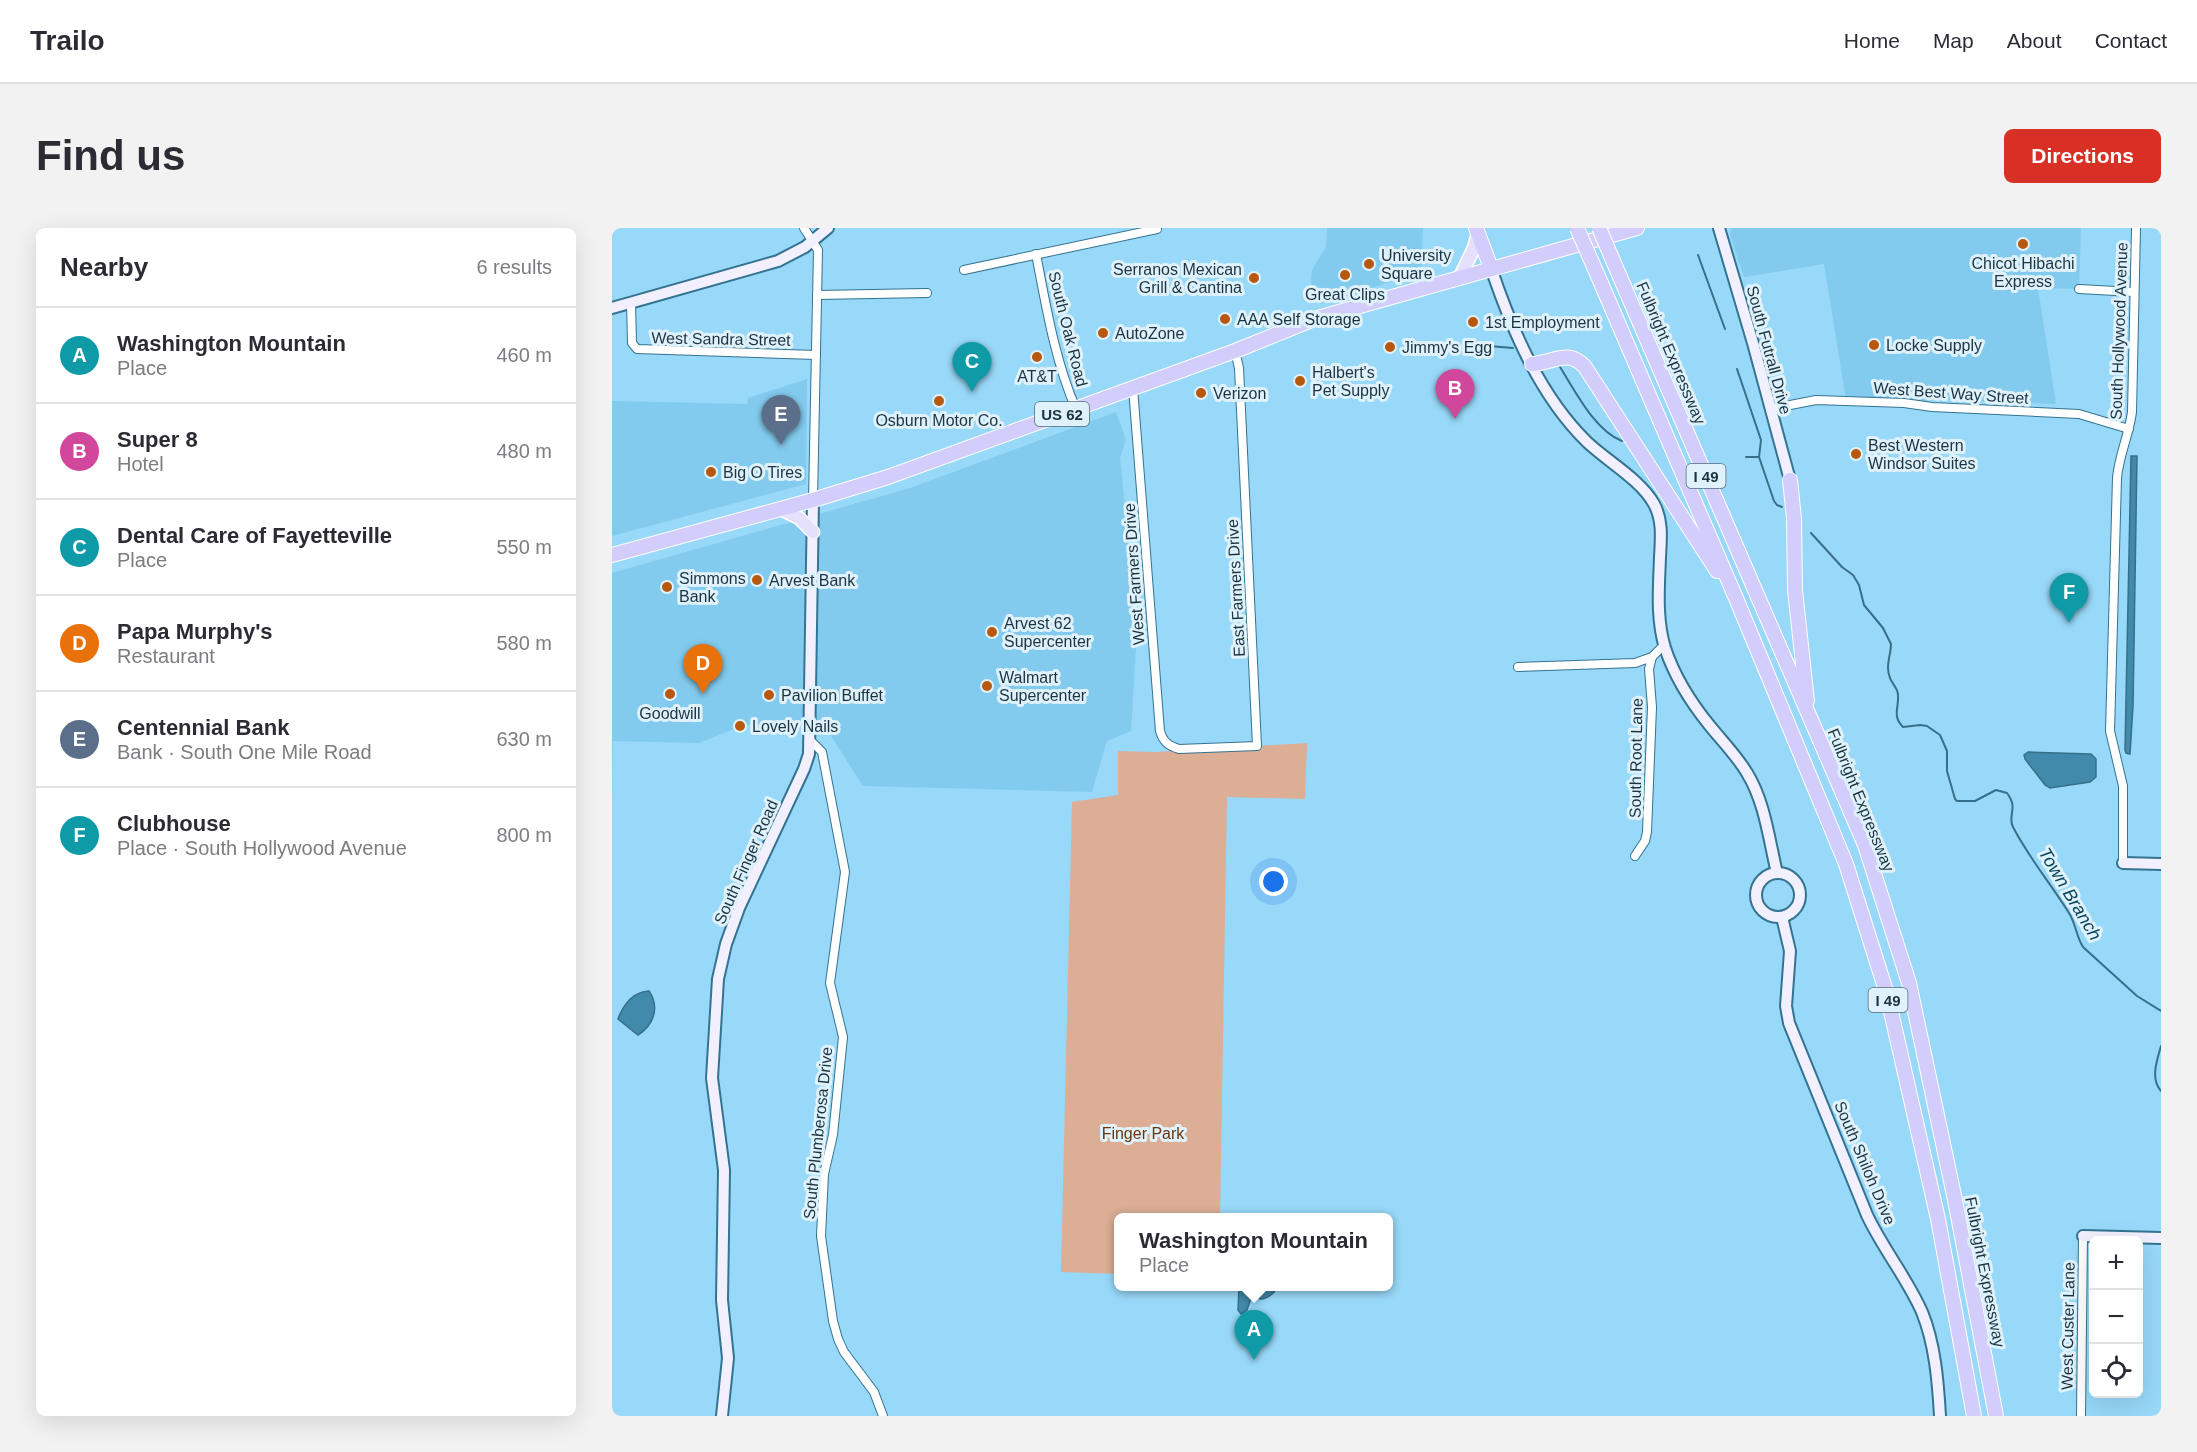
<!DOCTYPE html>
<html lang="en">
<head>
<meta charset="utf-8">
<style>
  :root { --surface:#fff; --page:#f2f2f3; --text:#2b2b33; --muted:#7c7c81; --line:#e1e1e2; --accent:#d93025 }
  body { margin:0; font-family:Arial,sans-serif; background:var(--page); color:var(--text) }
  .controls { position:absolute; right:18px; bottom:18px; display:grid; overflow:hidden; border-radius:9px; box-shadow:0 6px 24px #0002 }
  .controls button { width:54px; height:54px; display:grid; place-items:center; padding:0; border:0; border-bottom:2px solid var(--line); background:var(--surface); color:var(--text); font:30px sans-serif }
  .you { position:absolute; left:662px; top:654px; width:21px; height:21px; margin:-15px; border:4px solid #fff; border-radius:50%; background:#1a73e8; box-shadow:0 0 0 9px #1a73e833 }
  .badge { display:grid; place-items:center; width:39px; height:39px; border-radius:50%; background:var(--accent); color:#fff; font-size:20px; font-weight:700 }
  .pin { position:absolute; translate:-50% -50px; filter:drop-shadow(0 2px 3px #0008) }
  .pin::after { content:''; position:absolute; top:32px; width:21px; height:18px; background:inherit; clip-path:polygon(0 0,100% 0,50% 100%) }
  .popup { position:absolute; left:502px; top:985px; width:279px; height:78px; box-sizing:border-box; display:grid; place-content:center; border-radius:9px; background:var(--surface); filter:drop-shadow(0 2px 4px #0005); font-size:20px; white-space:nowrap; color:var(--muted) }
  .popup b { font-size:22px; color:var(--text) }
  .popup::after { content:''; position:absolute; left:50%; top:100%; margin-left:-12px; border:12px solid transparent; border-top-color:var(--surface) }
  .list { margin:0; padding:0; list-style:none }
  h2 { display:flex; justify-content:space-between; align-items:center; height:78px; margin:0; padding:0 24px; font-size:26px }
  h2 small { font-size:20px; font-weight:400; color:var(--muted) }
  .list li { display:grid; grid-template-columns:39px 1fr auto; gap:18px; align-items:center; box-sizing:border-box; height:96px; padding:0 24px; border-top:2px solid var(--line) }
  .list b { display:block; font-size:22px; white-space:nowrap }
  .list p { margin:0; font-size:20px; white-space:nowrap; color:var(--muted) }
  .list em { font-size:20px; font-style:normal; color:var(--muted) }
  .icon { flex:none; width:33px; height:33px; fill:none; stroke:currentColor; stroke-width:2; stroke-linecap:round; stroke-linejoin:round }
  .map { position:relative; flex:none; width:1549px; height:1188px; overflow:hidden; border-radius:9px }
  header { display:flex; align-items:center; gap:36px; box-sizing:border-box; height:84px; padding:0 30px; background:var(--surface); border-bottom:2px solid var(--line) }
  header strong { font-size:28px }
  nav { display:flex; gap:33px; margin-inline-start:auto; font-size:21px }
  .intro { display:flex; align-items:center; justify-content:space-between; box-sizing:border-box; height:144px; padding:0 36px }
  h1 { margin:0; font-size:42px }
  .button { padding:15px 27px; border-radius:9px; background:var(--accent); color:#fff; font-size:21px; font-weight:700 }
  main { display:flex; gap:36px; padding:0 36px }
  aside { flex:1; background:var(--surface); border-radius:9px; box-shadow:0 6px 24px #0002 }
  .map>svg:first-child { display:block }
  .built { fill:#83cbee }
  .green { fill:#dbae95 }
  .water { fill:#428aab; stroke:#36708b; stroke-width:1.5 }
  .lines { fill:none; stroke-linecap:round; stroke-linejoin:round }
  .stream { stroke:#36708b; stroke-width:2 }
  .street-casing { stroke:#347491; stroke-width:10 }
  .secondary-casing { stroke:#347491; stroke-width:14 }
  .primary-casing { stroke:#fff; stroke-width:15 }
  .highway-casing { stroke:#fff; stroke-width:16 }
  .street { stroke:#fff; stroke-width:8 }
  .secondary { stroke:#f2f0fe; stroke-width:10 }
  .primary { stroke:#e5e1fd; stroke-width:12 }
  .highway { stroke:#d3cdfc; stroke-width:14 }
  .highway-bridge-casing { stroke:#fff; stroke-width:16; stroke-linecap:butt }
  .highway-bridge { stroke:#d3cdfc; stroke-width:14 }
  .poi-dot { fill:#b7580e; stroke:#dff2fb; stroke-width:2 }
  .labels { text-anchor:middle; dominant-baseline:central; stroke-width:6; stroke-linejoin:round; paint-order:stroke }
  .shield { fill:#dff2fb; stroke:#556d79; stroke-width:1.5 }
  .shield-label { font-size:15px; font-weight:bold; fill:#1a3441 }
  .poi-label { font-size:16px; fill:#1a3441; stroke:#dff2fb; text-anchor:start }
  .street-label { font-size:16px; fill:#1a3441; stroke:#dff2fb }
  .park-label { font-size:16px; fill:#6d340d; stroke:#dff2fb }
  .water-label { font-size:18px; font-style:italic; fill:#07455d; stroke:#dff2fb }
</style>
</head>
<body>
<header>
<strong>Trailo</strong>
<nav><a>Home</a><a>Map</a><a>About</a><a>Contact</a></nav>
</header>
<div class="intro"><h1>Find us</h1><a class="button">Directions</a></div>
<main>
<aside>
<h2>Nearby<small>6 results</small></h2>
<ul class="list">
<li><span class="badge" style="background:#0f9aa8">A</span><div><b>Washington Mountain</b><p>Place</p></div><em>460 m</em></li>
<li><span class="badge" style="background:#d1479c">B</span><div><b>Super 8</b><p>Hotel</p></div><em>480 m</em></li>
<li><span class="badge" style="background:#0f9aa8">C</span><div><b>Dental Care of Fayetteville</b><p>Place</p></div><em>550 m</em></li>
<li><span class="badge" style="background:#e8710a">D</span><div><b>Papa Murphy's</b><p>Restaurant</p></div><em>580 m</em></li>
<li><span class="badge" style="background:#5c6f8a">E</span><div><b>Centennial Bank</b><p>Bank · South One Mile Road</p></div><em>630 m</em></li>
<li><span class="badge" style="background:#0f9aa8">F</span><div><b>Clubhouse</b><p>Place · South Hollywood Avenue</p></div><em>800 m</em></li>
</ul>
</aside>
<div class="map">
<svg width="1549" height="1188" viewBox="0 0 1549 1188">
  <rect width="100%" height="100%" fill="#98d8f8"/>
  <g class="built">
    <polygon points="715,0 811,0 809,44 709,76 700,63 699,49 700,42 714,19"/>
    <polygon points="1119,0 1469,0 1467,61 1426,60 1444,176 1316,171 1313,179 1234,172 1212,36 1132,49 1118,7"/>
    <polygon points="195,151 194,256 0,308 0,173 135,176 136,170"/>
    <polygon points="504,184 514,212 508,229 525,402 519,503 495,513 480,564 251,558 210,494 132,497 87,515 1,513 0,567 0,345 298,260"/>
  </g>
  <polygon class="green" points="695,515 693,571 615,569 608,989 507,990 507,1046 449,1044 460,574 506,567 506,523 544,524"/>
  <g class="water">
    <polygon points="1519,228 1525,228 1521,478 1518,526 1514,525 1513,522"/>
    <polygon points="1416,524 1479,526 1484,531 1484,549 1478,554 1438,560 1433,557 1413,531 1412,527"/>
    <path d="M37,763C48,779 42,797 26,807L6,791L7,788C13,775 21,764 37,763Z"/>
    <path d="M627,1059V1058L666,1059C662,1065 657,1071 648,1071L641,1064L635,1082L629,1086L626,1082Z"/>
  </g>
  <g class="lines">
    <g class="stream">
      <polyline points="1086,27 1113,101"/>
      <polyline points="877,118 901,120"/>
      <path d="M948,139C963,163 983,203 1010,213"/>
      <polyline points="1125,141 1149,212 1147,229 1162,273 1165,277 1170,279"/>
      <polyline points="1134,229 1146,229"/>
      <path d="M1199,305L1230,339L1241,347L1247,357L1252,377L1271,400L1279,416C1279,427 1273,438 1278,450C1280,456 1286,460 1286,467C1287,480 1280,488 1291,499L1308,497L1315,498L1328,507L1335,523V543L1343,571L1345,573H1363L1384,562L1395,565C1407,581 1395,587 1401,599C1417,630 1439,656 1457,685C1464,696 1464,708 1471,719L1525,768L1549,783"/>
      <path d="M1549,818C1545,832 1538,851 1549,863"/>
    </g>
    <defs>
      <g id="street">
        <polyline points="192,0 206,22 201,272"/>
        <path d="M424,26C434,78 443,133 464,181"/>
        <polyline points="352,42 545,1"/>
        <polyline points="1467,61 1522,64"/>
        <polyline points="205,67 315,65"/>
        <polyline points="19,75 20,115 25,121 204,127"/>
        <path d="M521,160L548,503C551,514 557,518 567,521L645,518L627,140L623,123"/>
        <polyline points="1158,181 1204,172 1292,175 1320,179 1467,186 1517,201"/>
        <polyline points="906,439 1023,435 1040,429 1052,417"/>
        <polyline points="198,512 210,524 233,644 218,755 231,809 221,907 212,946 209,1008 221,1093 226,1111 232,1124 262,1164 271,1188"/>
        <polyline points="1023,628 1033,613 1035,604 1040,479 1037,441 1040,429"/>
        <path d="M1511,635V558L1498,503L1505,250C1507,227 1517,207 1520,184L1524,0"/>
        <polyline points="1469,1188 1471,1008"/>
      </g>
      <g id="secondary">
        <polyline points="1107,0 1141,115 1178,252"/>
        <path d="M879,40C900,102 928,168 975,214C995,233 1029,252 1042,276C1051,292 1049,311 1048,329C1047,359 1044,390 1053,420C1062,447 1080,476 1098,498C1111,514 1125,528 1135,545C1153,574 1157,612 1165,645"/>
        <polyline points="0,80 166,33 193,19 216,0"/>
        <polyline points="1511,635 1549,636"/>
        <circle cx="1166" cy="667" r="22"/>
        <path d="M1170,689L1178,723L1174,778L1177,795L1255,987C1271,1021 1295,1050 1310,1084C1323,1116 1326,1153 1328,1188"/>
        <polyline points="1471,1008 1549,1010"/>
        <polyline points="110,1188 116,1130 110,1072 112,942 100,850 106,751 114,716 127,680 192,541 197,526 201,272"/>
      </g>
      <g id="primary">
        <polyline points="848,49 862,20 866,5"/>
        <polyline points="169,281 187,290 201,304"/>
      </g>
      <g id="highway">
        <polyline points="864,0 879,40"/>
        <polyline points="1008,49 1253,617 1297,755 1343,972 1384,1188"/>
        <polyline points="989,55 1126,375 1234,636 1275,766 1326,991 1362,1188"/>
        <path d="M920,136C941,135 956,120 973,139L1105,343"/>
        <polyline points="1178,252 1182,290 1183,362 1195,473"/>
        <polyline points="0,327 201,272 276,249 623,123 702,91 1025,0"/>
      </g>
    </defs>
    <use href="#street" class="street-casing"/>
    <use href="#secondary" class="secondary-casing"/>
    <use href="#primary" class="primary-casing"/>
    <use href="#highway" class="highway-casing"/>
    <use href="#street" class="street"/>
    <use href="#secondary" class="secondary"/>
    <use href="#primary" class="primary"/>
    <use href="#highway" class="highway"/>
    <defs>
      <g id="highway-bridge">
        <polyline points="965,0 989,55"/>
        <polyline points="987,0 1008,49"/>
      </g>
    </defs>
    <use href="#highway-bridge" class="highway-bridge-casing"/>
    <use href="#highway-bridge" class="highway-bridge"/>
  </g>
  <g class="poi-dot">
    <circle cx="1411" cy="16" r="6"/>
    <circle cx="757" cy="36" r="6"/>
    <circle cx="733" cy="47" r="6"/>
    <circle cx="642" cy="50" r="6"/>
    <circle cx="613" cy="91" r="6"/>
    <circle cx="861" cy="94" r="6"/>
    <circle cx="491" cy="105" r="6"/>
    <circle cx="1262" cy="117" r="6"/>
    <circle cx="778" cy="119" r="6"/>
    <circle cx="425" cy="129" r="6"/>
    <circle cx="688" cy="153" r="6"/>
    <circle cx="589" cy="165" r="6"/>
    <circle cx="327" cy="173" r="6"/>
    <circle cx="1244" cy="226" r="6"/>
    <circle cx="99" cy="244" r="6"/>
    <circle cx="145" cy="352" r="6"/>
    <circle cx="55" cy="359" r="6"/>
    <circle cx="380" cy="404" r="6"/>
    <circle cx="375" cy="458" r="6"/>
    <circle cx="58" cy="466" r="6"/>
    <circle cx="157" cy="467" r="6"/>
    <circle cx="128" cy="498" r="6"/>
  </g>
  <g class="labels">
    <g class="shield">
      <rect x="423" y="174" width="54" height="24" rx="4.5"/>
      <rect x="1074.5" y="236" width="39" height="24" rx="4.5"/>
      <rect x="1256.5" y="760" width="39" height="24" rx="4.5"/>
    </g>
    <g class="shield-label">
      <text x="450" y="186">US 62</text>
      <text x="1094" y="248">I 49</text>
      <text x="1276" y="772">I 49</text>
    </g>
    <g class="poi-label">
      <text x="769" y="27">University<tspan x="769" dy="18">Square</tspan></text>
      <text x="1411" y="35" text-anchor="middle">Chicot Hibachi<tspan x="1411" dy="18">Express</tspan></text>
      <text x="630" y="41" text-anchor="end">Serranos Mexican<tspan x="630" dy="18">Grill &amp; Cantina</tspan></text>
      <text x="733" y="66" text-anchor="middle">Great Clips</text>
      <text x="625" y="91">AAA Self Storage</text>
      <text x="873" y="94">1st Employment</text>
      <text x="503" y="105">AutoZone</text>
      <text x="1274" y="117">Locke Supply</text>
      <text x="790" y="119">Jimmy's Egg</text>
      <text x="700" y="144">Halbert's<tspan x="700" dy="18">Pet Supply</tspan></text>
      <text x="425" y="148" text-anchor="middle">AT&amp;T</text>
      <text x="601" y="165">Verizon</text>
      <text x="327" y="192" text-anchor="middle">Osburn Motor Co.</text>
      <text x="1256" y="217">Best Western<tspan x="1256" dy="18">Windsor Suites</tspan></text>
      <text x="111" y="244">Big O Tires</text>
      <text x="67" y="350">Simmons<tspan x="67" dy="18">Bank</tspan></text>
      <text x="157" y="352">Arvest Bank</text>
      <text x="392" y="395">Arvest 62<tspan x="392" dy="18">Supercenter</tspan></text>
      <text x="387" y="449">Walmart<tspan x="387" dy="18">Supercenter</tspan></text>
      <text x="169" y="467">Pavilion Buffet</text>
      <text x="58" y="485" text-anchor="middle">Goodwill</text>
      <text x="140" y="498">Lovely Nails</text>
    </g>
    <g class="street-label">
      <text transform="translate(456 101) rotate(76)">South Oak Road</text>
      <text transform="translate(1507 103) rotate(-88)">South Hollywood Avenue</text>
      <text transform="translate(109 111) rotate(1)">West Sandra Street</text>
      <text transform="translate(1157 122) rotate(75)">South Futrall Drive</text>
      <text transform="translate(1059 125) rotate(67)">Fulbright Expressway</text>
      <text transform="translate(1339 165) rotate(4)">West Best Way Street</text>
      <text transform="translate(522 346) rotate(-94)">West Farmers Drive</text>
      <text transform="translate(624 360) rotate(-93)">East Farmers Drive</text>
      <text transform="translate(1024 530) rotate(-89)">South Root Lane</text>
      <text transform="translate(1249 572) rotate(68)">Fulbright Expressway</text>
      <text transform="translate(134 634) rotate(-66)">South Finger Road</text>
      <text transform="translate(206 905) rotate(-84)">South Plumberosa Drive</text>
      <text transform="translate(1253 935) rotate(67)">South Shiloh Drive</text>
      <text transform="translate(1373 1044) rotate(79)">Fulbright Expressway</text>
      <text transform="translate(1456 1098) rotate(-89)">West Custer Lane</text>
    </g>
    <g class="park-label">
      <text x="531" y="905">Finger Park</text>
    </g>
    <g class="water-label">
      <text transform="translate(1458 666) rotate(59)">Town Branch</text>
    </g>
  </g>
</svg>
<div class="controls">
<button>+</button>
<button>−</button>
<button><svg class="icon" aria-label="locate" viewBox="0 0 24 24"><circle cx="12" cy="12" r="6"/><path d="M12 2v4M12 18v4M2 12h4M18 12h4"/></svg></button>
</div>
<div class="you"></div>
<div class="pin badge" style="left:642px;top:1132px;background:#0f9aa8">A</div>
<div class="popup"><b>Washington Mountain</b>Place</div>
<div class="pin badge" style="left:843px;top:191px;background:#d1479c">B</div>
<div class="pin badge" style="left:360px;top:164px;background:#0f9aa8">C</div>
<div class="pin badge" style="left:91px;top:466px;background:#e8710a">D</div>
<div class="pin badge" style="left:169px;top:217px;background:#5c6f8a">E</div>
<div class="pin badge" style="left:1457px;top:395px;background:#0f9aa8">F</div>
</div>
</main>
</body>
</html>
